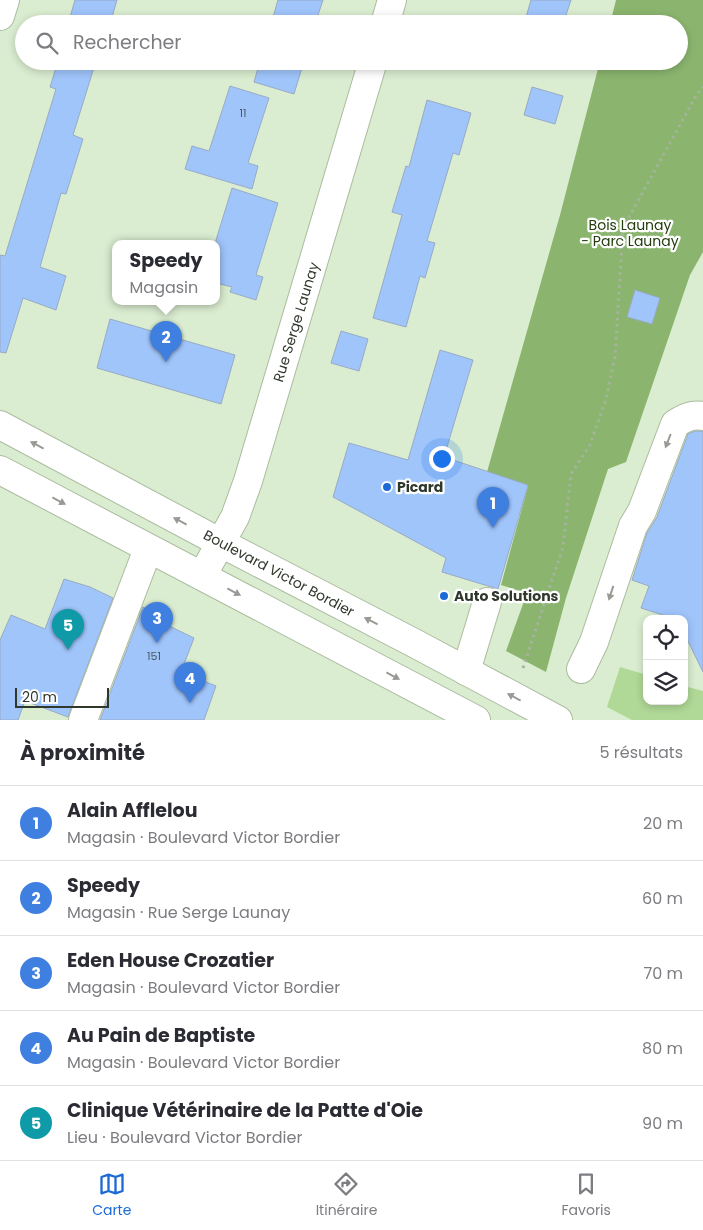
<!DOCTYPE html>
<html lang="fr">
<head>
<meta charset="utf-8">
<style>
  :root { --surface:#fff; --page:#f7f7f7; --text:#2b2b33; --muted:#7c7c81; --line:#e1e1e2; --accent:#1c6ad5 }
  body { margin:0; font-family:Poppins,sans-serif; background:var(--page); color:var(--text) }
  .controls { position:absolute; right:15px; bottom:15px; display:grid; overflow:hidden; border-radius:10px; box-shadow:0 2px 8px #0003 }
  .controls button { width:45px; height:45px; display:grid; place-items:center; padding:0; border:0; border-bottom:1px solid var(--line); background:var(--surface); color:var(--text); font:25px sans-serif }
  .scale { position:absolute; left:15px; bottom:12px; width:94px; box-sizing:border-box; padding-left:5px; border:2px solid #30372b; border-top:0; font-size:14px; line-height:18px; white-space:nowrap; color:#30372b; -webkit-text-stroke:4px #fff; paint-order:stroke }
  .you { position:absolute; left:441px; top:458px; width:18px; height:18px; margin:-12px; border:4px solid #fff; border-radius:50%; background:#1a73e8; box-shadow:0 0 0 8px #1a73e833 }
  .badge { display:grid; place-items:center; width:32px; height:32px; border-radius:50%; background:var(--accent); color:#fff; font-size:16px; font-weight:700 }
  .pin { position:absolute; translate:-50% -41px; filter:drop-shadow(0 1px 2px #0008) }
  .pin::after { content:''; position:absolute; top:26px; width:18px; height:15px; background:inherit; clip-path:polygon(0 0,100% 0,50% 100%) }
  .popup { position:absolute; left:112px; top:240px; width:108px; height:65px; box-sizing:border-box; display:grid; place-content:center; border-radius:10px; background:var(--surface); filter:drop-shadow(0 1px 4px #0005); font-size:16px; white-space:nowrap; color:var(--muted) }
  .popup b { font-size:19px; color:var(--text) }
  .popup::after { content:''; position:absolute; left:50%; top:100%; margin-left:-10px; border:10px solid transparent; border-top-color:var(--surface) }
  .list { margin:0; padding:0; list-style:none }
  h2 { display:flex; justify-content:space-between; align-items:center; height:65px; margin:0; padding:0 20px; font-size:21px }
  h2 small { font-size:16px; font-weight:400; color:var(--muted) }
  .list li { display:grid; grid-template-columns:32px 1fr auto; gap:15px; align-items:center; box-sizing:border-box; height:75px; padding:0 20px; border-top:1px solid var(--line) }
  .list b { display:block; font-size:19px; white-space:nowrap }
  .list p { margin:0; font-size:16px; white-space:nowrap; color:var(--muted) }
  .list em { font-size:16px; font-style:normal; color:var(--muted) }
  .icon { flex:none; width:28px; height:28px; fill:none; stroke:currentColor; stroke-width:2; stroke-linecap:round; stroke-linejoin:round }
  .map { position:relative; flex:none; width:703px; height:720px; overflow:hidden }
  .search { position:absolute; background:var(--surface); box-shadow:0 2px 8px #0003; left:15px; right:15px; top:15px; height:55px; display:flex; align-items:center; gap:12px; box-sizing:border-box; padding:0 18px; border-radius:28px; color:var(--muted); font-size:19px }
  .sheet { height:440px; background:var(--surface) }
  nav { display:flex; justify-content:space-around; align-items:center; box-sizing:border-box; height:70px; border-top:1px solid var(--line); background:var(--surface); font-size:14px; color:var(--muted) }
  nav a { display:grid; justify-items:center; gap:2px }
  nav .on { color:var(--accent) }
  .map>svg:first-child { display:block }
  .green { fill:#b0d896 }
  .forest { fill:#8bb56f }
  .building { fill:#a0c5fb; stroke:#98aac4 }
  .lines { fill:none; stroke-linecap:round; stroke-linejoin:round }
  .minor-casing { stroke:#abbca0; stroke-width:30 }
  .major-casing { stroke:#abbca0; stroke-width:30 }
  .path { stroke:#a5b49d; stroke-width:3; stroke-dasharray:2.5 4; stroke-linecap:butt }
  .minor { stroke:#fff; stroke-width:28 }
  .major { stroke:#fff; stroke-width:28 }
  .oneway { fill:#989b95 }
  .poi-dot { fill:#1c6ad5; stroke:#fff; stroke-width:2 }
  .labels { text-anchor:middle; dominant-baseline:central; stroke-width:4.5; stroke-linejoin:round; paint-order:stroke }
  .number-label { font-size:11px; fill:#4c5a5f }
  .park-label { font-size:14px; fill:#243f0d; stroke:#fff }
  .street-label { font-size:14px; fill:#30372b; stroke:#fff }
  .poi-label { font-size:14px; font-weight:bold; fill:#30372b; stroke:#fff; text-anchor:start }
</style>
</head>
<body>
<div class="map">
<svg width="703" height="720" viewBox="0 0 703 720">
  <rect width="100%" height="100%" fill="#daedd0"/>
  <polygon class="green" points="620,667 647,675 647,701 684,701 684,686 703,691 703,720 632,720 607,707"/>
  <polygon class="forest" points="616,0 703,0 703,252 690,275 626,462 608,469 566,598 546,672 506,651 527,593 501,585 528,486 487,472 560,215 600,61 679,61 679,24 610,24"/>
  <g class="building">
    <polygon points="75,0 117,0 110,24 68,24"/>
    <polygon points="278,0 323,0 315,24 271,24"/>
    <polygon points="531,0 571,0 563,24 524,24"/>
    <polygon points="58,61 96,61 73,135 83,139 66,194 61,193 40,267 66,276 56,310 23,298 6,353 0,352 0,255 5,256 56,89 50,87"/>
    <polygon points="260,61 304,61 294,94 254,82"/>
    <polygon points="230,86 269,98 248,163 258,166 252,189 185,169 192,146 209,151"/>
    <polygon points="532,87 563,96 555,124 524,115"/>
    <polygon points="427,100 471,113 459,155 453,153 427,241 435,243 425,278 420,276 406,327 373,318 402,215 392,212 406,166 409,167"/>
    <polygon points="232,188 278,203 256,275 263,277 256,300 230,292 232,287 216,283 216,240"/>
    <polygon points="635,290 660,298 652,324 627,317"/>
    <polygon points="110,319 235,355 221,404 97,368"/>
    <polygon points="341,331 368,339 359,371 331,363"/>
    <polygon points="440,350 473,360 444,457 528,485 498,589 442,572 446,558 333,497 349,443 408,460"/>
    <polygon points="695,431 703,431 703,672 684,633 684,619 675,619 641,608 649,586 632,580 647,533 657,517 688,434"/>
    <polygon points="64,579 90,587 113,598 68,717 25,701 18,720 0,720 0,640 11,615 45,629"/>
    <polygon points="143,607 162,618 161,622 194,638 181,672 216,686 204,720 100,720"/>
  </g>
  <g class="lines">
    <defs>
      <g id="minor">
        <polyline points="0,16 5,0"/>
        <polyline points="385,24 392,0"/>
        <polyline points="202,576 235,517 248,481 373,61"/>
        <path d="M581,669L594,642L633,526L642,511L675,424C684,418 692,414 703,416"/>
        <polyline points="466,671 487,602"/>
        <polyline points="83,720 148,549"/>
      </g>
      <g id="major">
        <polyline points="0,425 221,543 416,644 558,720"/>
        <polyline points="0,470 476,720"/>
      </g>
    </defs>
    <use href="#minor" class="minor-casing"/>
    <use href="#major" class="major-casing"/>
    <polyline class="path" points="523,668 563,547 571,474 590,445 606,399 615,357 623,228 697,94 703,87"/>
    <use href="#minor" class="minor"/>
    <use href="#major" class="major"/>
  </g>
  <defs><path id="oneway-solid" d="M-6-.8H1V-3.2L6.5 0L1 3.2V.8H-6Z" transform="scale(1.25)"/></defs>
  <g class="oneway">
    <use href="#oneway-solid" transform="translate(668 441) rotate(111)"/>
    <use href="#oneway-solid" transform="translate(37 445) rotate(-152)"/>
    <use href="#oneway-solid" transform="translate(59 501) rotate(28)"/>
    <use href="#oneway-solid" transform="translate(180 521) rotate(-152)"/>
    <use href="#oneway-solid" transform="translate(234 592) rotate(28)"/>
    <use href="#oneway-solid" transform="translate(611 593) rotate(108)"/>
    <use href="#oneway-solid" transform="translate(371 621) rotate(-153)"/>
    <use href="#oneway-solid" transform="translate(393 676) rotate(28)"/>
    <use href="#oneway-solid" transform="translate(514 697) rotate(-152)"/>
  </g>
  <g class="poi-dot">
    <circle cx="387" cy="487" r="5"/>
    <circle cx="444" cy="596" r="5"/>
  </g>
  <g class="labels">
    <g class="number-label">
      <text x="243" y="113">11</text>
      <text x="154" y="656">151</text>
    </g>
    <g class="park-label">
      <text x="630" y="225">Bois Launay<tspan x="630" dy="16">- Parc Launay</tspan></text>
    </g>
    <g class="street-label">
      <text transform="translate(296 322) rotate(-73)">Rue Serge Launay</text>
      <text transform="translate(279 573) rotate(28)">Boulevard Victor Bordier</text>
    </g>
    <g class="poi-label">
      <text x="397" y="487">Picard</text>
      <text x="454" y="596">Auto Solutions</text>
    </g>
  </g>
</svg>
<div class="controls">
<button><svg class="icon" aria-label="locate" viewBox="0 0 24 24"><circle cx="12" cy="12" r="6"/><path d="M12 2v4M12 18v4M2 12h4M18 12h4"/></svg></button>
<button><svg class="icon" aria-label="layers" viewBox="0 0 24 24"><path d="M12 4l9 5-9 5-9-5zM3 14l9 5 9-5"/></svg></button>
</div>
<div class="scale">20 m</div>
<div class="you"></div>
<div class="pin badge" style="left:493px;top:528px;background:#3f7fe0">1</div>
<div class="pin badge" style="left:166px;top:362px;background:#3f7fe0">2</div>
<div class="popup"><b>Speedy</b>Magasin</div>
<div class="pin badge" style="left:157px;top:643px;background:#3f7fe0">3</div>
<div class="pin badge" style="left:190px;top:703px;background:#3f7fe0">4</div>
<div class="pin badge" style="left:68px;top:650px;background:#0f9aa8">5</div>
<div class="search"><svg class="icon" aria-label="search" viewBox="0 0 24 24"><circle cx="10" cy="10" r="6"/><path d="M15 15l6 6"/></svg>Rechercher</div>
</div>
<section class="sheet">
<h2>À proximité<small>5 résultats</small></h2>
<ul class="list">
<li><span class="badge" style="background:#3f7fe0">1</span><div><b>Alain Afflelou</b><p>Magasin · Boulevard Victor Bordier</p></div><em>20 m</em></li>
<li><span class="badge" style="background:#3f7fe0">2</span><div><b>Speedy</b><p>Magasin · Rue Serge Launay</p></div><em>60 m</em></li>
<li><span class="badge" style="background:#3f7fe0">3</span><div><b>Eden House Crozatier</b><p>Magasin · Boulevard Victor Bordier</p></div><em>70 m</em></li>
<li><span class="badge" style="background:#3f7fe0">4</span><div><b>Au Pain de Baptiste</b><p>Magasin · Boulevard Victor Bordier</p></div><em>80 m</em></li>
<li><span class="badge" style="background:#0f9aa8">5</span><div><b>Clinique Vétérinaire de la Patte d'Oie</b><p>Lieu · Boulevard Victor Bordier</p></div><em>90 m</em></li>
</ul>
</section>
<nav>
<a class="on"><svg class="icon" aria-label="map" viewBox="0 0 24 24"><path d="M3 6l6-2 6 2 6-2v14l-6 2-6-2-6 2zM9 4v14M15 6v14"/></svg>Carte</a>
<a><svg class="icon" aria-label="directions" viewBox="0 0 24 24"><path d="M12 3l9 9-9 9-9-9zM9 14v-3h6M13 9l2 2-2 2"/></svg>Itinéraire</a>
<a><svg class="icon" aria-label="saved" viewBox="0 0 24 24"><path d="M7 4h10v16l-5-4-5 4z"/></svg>Favoris</a>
</nav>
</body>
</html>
